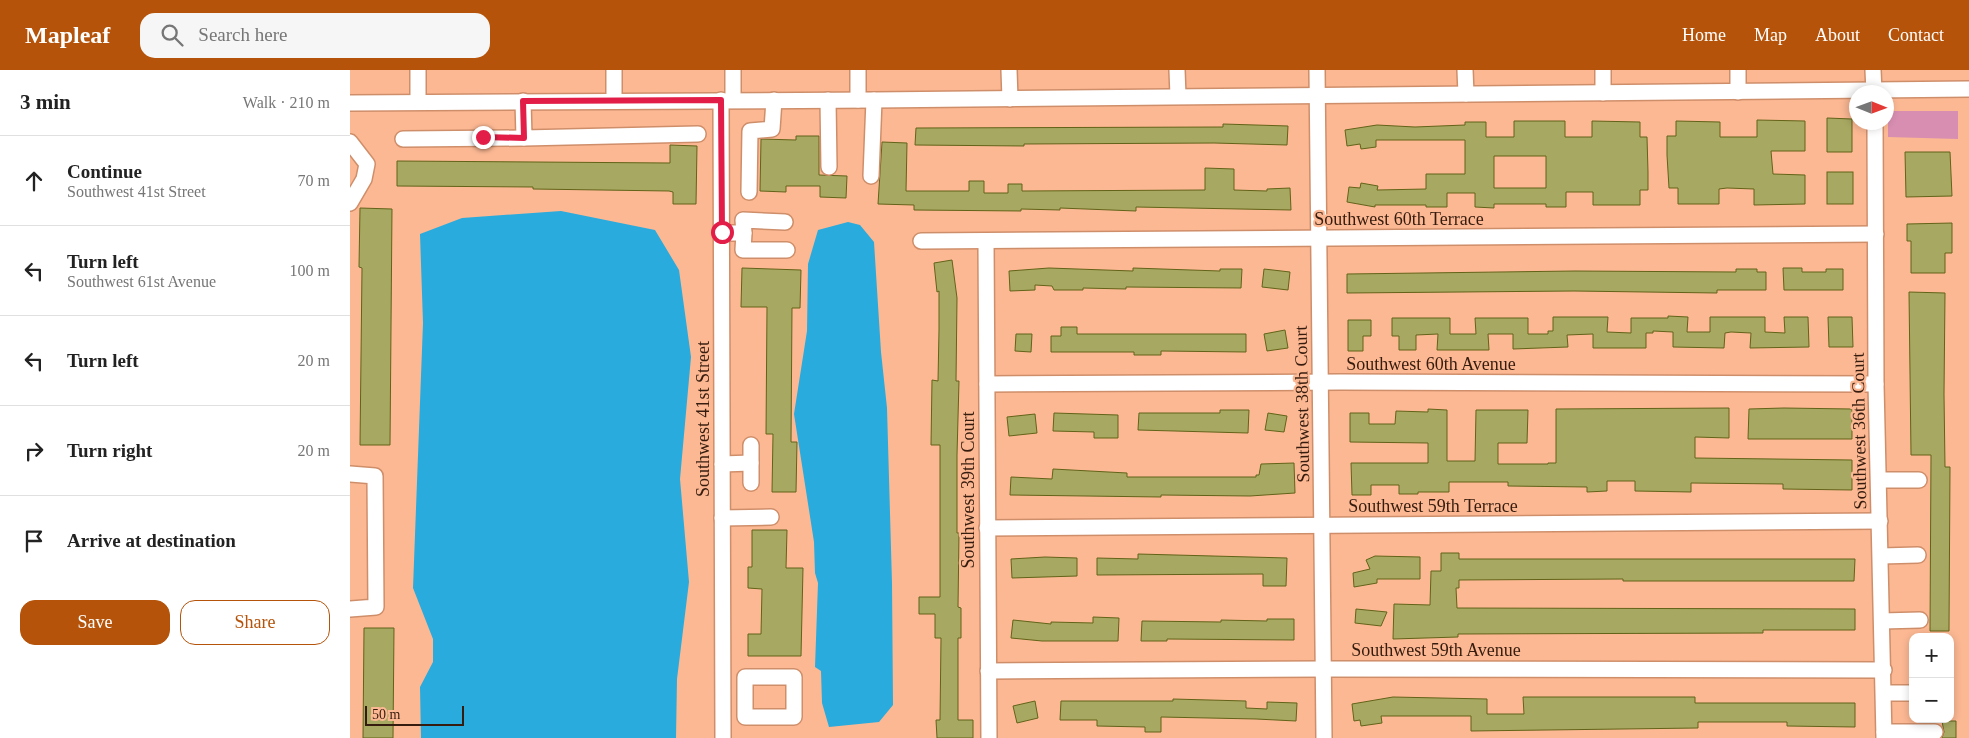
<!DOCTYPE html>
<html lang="en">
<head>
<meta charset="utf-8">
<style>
  :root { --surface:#fff; --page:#f6f6f6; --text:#222; --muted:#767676; --line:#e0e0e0; --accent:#b45309 }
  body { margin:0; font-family:"Times New Roman",serif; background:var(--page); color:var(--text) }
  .controls { position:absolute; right:15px; bottom:15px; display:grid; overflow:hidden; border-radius:10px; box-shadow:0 2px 8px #0003 }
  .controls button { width:45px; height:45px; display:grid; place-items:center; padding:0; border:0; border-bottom:1px solid var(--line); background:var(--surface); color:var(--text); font:25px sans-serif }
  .compass { position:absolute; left:1499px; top:15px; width:45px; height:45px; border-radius:50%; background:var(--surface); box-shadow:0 2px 8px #0003; rotate:91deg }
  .scale { position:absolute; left:15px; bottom:12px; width:99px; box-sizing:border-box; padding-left:5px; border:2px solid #361c0e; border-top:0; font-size:14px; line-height:18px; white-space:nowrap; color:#361c0e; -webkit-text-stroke:4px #fcb893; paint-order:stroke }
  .stop { position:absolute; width:15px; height:15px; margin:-11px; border:4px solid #e11d48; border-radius:50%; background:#fff }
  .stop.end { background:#e11d48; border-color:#fff; box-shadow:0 1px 5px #0008 }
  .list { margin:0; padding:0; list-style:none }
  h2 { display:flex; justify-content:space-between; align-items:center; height:65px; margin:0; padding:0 20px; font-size:21px }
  h2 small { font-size:16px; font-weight:400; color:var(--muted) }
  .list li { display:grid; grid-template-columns:32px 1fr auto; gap:15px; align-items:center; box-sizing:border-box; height:90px; padding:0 20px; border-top:1px solid var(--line) }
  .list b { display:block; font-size:19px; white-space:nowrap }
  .list p { margin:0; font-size:16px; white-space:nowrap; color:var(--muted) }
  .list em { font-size:16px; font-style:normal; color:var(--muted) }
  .actions { display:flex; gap:10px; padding:15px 20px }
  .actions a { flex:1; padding:11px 0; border:1px solid var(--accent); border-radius:15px; text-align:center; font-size:18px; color:var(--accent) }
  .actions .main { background:var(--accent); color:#fff }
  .icon { flex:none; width:28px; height:28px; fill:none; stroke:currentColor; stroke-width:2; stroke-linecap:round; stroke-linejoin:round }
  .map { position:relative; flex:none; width:1619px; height:668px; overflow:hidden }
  header { display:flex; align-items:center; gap:30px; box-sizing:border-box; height:70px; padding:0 25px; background:var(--accent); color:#fff }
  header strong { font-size:24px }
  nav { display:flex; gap:28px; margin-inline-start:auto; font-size:18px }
  .search { width:350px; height:45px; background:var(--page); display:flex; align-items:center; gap:12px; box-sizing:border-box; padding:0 18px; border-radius:15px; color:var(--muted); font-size:19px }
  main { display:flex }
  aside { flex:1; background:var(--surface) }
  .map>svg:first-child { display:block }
  .green { fill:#d78eb1 }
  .water { fill:#29abdd }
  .building { fill:#a7a861; stroke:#636319; fill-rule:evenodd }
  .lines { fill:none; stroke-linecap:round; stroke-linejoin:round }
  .minor-casing { stroke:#cf8e6a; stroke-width:18 }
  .minor { stroke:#fff; stroke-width:15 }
  .route { stroke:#e11d48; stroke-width:6 }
  .labels { text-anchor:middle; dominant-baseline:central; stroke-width:4.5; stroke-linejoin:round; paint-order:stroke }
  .street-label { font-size:18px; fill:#361c0e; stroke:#fcb893 }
</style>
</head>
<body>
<header>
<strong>Mapleaf</strong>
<div class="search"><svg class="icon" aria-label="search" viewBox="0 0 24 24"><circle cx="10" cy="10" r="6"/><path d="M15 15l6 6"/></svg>Search here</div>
<nav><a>Home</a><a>Map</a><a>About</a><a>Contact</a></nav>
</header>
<main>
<aside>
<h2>3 min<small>Walk · 210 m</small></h2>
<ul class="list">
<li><svg class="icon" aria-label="ahead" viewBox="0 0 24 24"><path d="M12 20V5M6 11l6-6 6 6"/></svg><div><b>Continue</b><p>Southwest 41st Street</p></div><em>70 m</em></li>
<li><svg class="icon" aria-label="left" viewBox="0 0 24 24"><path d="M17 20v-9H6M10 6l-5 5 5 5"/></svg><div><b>Turn left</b><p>Southwest 61st Avenue</p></div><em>100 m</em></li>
<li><svg class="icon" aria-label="left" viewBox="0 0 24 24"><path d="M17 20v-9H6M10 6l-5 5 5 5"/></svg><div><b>Turn left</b></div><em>20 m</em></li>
<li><svg class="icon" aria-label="right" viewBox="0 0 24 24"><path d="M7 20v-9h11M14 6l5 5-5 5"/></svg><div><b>Turn right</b></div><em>20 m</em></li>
<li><svg class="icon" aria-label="arrive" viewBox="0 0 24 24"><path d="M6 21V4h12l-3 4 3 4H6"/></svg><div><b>Arrive at destination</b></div></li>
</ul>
<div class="actions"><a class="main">Save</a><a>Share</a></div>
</aside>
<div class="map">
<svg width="1619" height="668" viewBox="0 0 1619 668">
  <rect width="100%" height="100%" fill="#fcb893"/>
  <polygon class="green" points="1538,41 1608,41 1608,69 1538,67"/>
  <g class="water">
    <polygon points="211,141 305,160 329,200 341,287 330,409 339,512 327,609 326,668 71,668 70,617 83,592 83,569 63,518 73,253 70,164 112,148"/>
    <polygon points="498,152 510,155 524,172 531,282 537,338 542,513 543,635 529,652 479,657 472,633 471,601 465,597 468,513 465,503 464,472 444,344 457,261 458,194 468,160"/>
  </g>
  <g class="building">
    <polygon points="1477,48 1502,49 1502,82 1477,82"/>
    <polygon points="1407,50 1455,51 1455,81 1421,81 1423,104 1455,105 1455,134 1404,135 1404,119 1377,118 1369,119 1369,134 1328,134 1328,118 1319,118 1317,85 1317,66 1326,66 1326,51 1370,52 1370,67 1407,67"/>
    <path d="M1164,51H1215V67H1242V51L1290,52V67H1297L1298,102V120H1290V135H1243V122H1216V137H1196V134H1144V138L1125,137V123H1097V137H1076V135H1025V137L997,132L999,117L1010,118L1011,113L1028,116L1027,120L1076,119V104H1115V70H1026V77L1011,79L1010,74L997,76L995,60L1027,55L1065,57L1115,55V52H1136V67H1164ZM1144,86H1196V118H1144Z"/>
    <polygon points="873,54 938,56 937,75 864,73 674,74 674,76 565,75 566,58 873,57"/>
    <polygon points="446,66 469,66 469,105 497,106 496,128 470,127 470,116 436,116 436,122 410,121 411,69 446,70"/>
    <polygon points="532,72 557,73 556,121 619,121 619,111 634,111 634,123 658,123 658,114 672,114 672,121 855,120 855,98 884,99 884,120 917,121 917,119 940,118 941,140 786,137 786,141 710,138 710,140 671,139 671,141 564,140 564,135 528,134"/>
    <polygon points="320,75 347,76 346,134 323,134 323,122 319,121 183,119 183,117 47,116 47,91 320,93"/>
    <polygon points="1555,82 1600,82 1602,126 1556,127"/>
    <rect x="1477" y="102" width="26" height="32"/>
    <polygon points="10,138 42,139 40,375 10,375 12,198 9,197"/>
    <polygon points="1602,153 1602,183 1595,183 1595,203 1561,203 1561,171 1557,171 1557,154"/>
    <polygon points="602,190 607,228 606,311 609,311 607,385 607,463 609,463 608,537 611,538 611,568 608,568 608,650 623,650 623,668 587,668 586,650 590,650 591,568 585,568 585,544 569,544 569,527 590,527 590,375 581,375 582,310 588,311 589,260 589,221 587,222 584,193"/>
    <polygon points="392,198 451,200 450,238 442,238 441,372 447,372 446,422 422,422 423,364 416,364 417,237 391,237"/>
    <polygon points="699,198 783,201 783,198 870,201 870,199 892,199 891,218 776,217 776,219 733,218 733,220 704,220 702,216 685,215 685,220 660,221 659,201"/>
    <polygon points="1433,198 1452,198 1452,202 1476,202 1476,199 1493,199 1493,220 1434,220"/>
    <polygon points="914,199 940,202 938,220 912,217"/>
    <polygon points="1386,199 1407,199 1407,202 1416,202 1416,220 1367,220 1367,223 1224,221 997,223 997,204 1225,201 1386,202"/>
    <polygon points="1559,222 1595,223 1594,324 1595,397 1600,397 1599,561 1580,561 1581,385 1561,385"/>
    <polygon points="1318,246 1338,247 1337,262 1360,262 1360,247 1415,247 1415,262 1435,263 1434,247 1458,247 1459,277 1400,278 1401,263 1381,262 1375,263 1374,278 1323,277 1323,262 1303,261 1303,263 1296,263 1296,278 1243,278 1243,264 1217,265 1218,277 1163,279 1163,264 1138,264 1139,280 1087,280 1088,264 1066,265 1066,280 1049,280 1049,266 1042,266 1042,248 1100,248 1100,264 1126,264 1125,248 1178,248 1178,264 1198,264 1198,261 1203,261 1203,247 1258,247 1257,262 1281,263 1281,248 1318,248"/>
    <polygon points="1478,247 1502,247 1503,277 1479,277"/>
    <polygon points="998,250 1021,250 1021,266 1013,266 1013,281 998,281"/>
    <polygon points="711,257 727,257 727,264 896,264 896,282 811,281 811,285 784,285 784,282 701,282 701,266 711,266"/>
    <polygon points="935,260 938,278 917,281 914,264"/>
    <polygon points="666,264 682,264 681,282 665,281"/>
    <polygon points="1379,338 1379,368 1345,367 1345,388 1502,390 1502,420 1433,419 1433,414 1341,413 1341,422 1285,421 1285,411 1257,411 1257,421 1237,422 1237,417 1158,416 1158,412 1099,412 1099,422 1068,422 1068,424 1049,424 1049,415 1021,415 1021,425 1002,425 1001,393 1078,393 1078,373 1000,372 1000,343 1019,343 1019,354 1045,354 1046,341 1078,342 1078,339 1097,340 1097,391 1125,391 1126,340 1178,340 1177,373 1148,373 1148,394 1198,394 1198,393 1206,393 1206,339"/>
    <polygon points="1434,338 1502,339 1502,369 1398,369 1399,339"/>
    <polygon points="870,340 899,340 898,363 788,360 789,343 870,343"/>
    <polygon points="704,343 768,345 768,368 744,368 744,362 703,361"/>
    <polygon points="918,343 937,346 934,362 915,360"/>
    <polygon points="685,344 687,363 659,366 657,347"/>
    <polygon points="944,393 945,423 900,426 811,425 811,427 660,425 661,407 702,409 703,399 777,403 777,407 906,407 906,405 909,405 911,394"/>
    <polygon points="402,460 437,460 436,498 453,498 451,586 398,586 398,564 411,564 412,519 398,518 398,497 402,497"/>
    <polygon points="1091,483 1109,483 1109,489 1505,489 1504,511 1273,511 1273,509 1109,510 1109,518 1106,518 1107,538 1505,539 1505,560 1413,560 1413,563 1108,564 1108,567 1043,569 1044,534 1080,535 1081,501 1091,501"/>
    <polygon points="788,484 937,488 936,516 913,516 913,504 747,505 747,488 788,489"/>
    <polygon points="1025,486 1070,487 1070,509 1027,509 1027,513 1004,517 1003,503 1020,499 1016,490"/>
    <polygon points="695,487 727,488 727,506 662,508 661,489"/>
    <polygon points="1006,539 1037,542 1031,556 1005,553"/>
    <polygon points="743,547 769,548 768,571 692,571 661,568 663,550 701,554 701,552 743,553"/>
    <polygon points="917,549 944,549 944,570 817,569 817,571 791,571 792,551 871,552 871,550 917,551"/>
    <polygon points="14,558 44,558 43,668 13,668"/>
    <polygon points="1043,627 1137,629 1137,644 1174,644 1173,627 1345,627 1345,633 1505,633 1505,657 1437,656 1437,652 1348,652 1348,658 1121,661 1121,646 1031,646 1032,653 1011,656 1010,650 1004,651 1002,634"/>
    <polygon points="823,629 896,631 896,638 917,639 917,632 947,633 946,651 906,649 811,647 811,662 795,662 795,657 747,656 747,650 710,650 711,631 823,631"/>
    <polygon points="685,631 688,648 667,653 663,636"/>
    <polygon points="1592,651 1606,651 1606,668 1592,668 1594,662"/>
  </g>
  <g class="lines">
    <defs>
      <g id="minor">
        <polyline points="68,0 68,32"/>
        <polyline points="264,0 264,30"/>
        <polyline points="508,0 508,30"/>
        <polyline points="659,0 660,29"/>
        <polyline points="827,0 828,26"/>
        <polyline points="967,0 974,668"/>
        <polyline points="1115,0 1116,24"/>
        <polyline points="1253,0 1253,23"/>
        <polyline points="1388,0 1388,22"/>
        <polyline points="1523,0 1524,22"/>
        <polyline points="371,30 373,668"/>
        <polyline points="383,30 383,0"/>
        <polyline points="478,30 479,97"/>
        <polyline points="173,31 174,68 348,64"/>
        <polyline points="0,33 524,30 1619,19"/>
        <polyline points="1525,52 1526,314 1534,668"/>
        <polyline points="53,69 174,68"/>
        <polyline points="0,72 17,94 14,109 0,133"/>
        <polyline points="521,106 524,30"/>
        <polyline points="399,122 400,61 422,59 424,30"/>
        <polyline points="372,163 394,163 393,150 435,152"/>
        <polyline points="394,163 393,180 437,180"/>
        <polyline points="571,171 1526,164"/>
        <polyline points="636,171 639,668"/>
        <polyline points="637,314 991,312 1526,314"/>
        <polyline points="401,375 401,413"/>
        <polyline points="372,394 401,393"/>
        <polyline points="0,404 25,406 26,537 0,539"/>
        <polyline points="1529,410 1569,410"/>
        <polyline points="372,448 421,447"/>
        <polyline points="637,458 1530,451"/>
        <polyline points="1531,486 1568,485"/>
        <polyline points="1532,551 1570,550"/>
        <polyline points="638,601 973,599 1534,600"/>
        <rect x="395" y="607" width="49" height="40"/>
        <polyline points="1534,623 1563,623"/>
        <polyline points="1534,662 1585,662"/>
      </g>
    </defs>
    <use href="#minor" class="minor-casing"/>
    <use href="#minor" class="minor"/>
  </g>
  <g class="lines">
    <polyline class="route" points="133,67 174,68 173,31 371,30 372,162"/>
  </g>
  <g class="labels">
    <g class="street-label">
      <text x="1049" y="149">Southwest 60th Terrace</text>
      <text x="1081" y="294">Southwest 60th Avenue</text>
      <text transform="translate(952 334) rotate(-91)">Southwest 38th Court</text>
      <text transform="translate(353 349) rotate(-90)">Southwest 41st Street</text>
      <text transform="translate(1509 361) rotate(-91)">Southwest 36th Court</text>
      <text transform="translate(618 420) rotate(-90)">Southwest 39th Court</text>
      <text x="1083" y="436">Southwest 59th Terrace</text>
      <text x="1086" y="580">Southwest 59th Avenue</text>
    </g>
  </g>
</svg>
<div class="controls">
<button>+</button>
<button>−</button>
</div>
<svg class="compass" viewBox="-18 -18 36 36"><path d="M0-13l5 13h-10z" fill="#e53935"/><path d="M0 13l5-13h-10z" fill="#767676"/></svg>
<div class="scale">50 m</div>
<div class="stop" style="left:372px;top:162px"></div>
<div class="stop end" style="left:133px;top:67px"></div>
</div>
</main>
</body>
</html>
